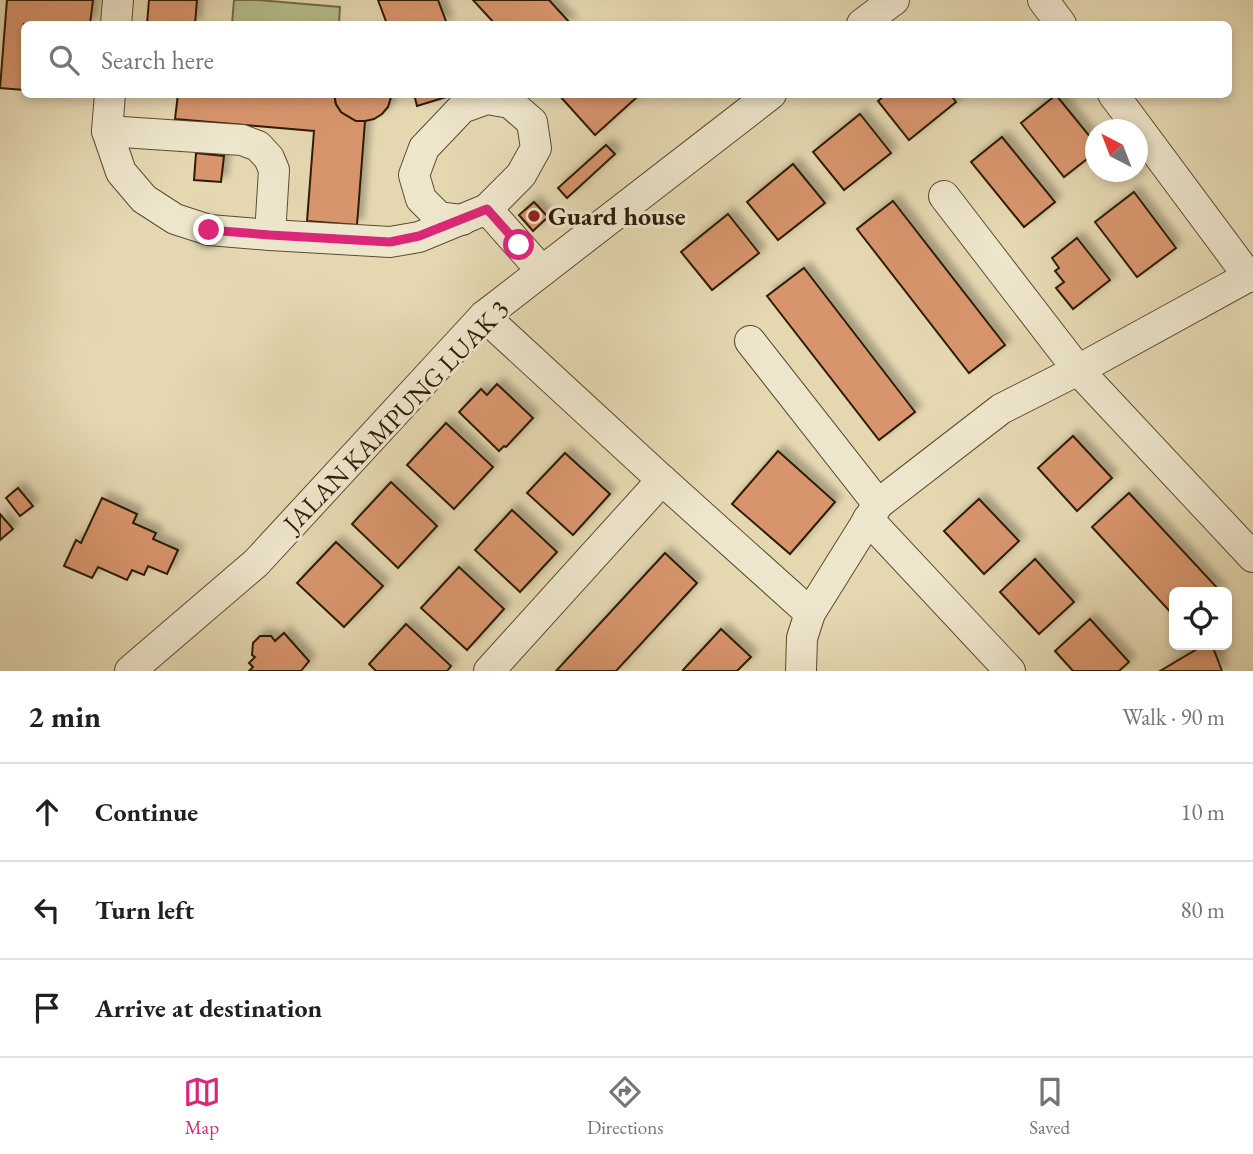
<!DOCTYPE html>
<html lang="en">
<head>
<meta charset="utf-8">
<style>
  :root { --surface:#fff; --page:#f6f6f6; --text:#202124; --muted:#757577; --line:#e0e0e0; --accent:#db2777 }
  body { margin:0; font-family:"EB Garamond",serif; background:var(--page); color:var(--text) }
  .controls { position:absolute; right:21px; bottom:21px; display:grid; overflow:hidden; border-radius:10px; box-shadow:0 4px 10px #0003 }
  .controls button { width:63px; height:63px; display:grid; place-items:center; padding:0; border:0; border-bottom:2px solid var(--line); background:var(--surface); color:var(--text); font:35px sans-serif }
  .compass { position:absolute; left:1085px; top:119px; width:63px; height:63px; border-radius:50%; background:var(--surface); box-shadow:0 4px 10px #0003; rotate:318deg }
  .stop { position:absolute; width:21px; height:21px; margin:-16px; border:5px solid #db2777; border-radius:50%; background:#fff }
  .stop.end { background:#db2777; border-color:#fff; box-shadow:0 2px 7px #0008 }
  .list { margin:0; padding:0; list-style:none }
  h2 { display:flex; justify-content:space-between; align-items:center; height:91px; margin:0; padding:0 28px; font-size:30px }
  h2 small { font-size:23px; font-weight:400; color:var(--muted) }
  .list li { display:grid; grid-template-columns:46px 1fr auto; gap:21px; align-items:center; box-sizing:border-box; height:98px; padding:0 28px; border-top:2px solid var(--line) }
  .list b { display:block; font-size:26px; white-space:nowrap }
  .list em { font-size:23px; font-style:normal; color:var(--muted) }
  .icon { flex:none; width:38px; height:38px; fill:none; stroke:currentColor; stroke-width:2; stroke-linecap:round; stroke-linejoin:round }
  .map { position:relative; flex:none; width:1253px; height:671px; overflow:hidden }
  .search { position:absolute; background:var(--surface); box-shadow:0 4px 10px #0003; left:21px; right:21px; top:21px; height:77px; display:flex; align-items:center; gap:18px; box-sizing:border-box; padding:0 24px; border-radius:10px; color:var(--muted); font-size:26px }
  .sheet { height:385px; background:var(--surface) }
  nav { display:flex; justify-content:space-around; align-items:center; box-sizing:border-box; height:98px; border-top:2px solid var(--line); background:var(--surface); font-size:19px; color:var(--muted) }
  nav a { display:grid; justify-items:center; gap:4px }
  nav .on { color:var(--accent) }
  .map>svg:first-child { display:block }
  .green { fill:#b4bf8c; stroke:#716e49; stroke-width:2 }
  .building { fill:#d8956d; stroke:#2e1d06; stroke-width:2; filter:url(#shadow) }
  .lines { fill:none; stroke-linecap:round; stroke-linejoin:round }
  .minor-casing { stroke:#5c4c31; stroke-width:32 }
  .minor { stroke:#eee6cc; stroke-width:30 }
  .route { stroke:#db2777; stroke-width:9 }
  .poi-dot { fill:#8f2418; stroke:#eee6cc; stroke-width:2.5 }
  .labels { text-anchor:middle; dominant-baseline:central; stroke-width:6; stroke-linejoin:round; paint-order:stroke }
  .poi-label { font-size:26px; font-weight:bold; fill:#2e1d06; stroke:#eee6cc; text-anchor:start }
  .street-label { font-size:26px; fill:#2e1d06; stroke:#eee6cc }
</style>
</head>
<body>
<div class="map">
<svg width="1253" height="671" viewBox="0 0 1253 671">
  <defs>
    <filter id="shadow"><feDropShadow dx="6" dy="-6" stdDeviation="3.5" flood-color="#0004"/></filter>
  </defs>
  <rect width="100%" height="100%" fill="#e5d8b1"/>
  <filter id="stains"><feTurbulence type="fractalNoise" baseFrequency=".00286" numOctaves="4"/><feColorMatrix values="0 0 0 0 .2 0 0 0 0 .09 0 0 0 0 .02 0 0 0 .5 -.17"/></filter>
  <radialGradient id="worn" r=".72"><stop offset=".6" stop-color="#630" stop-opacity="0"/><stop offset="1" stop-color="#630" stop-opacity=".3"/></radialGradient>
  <polygon class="green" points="234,0 258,0 340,7 339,24 232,24"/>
  <g class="building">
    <polygon points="7,0 93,0 90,24 24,24 24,90 0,88"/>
    <polygon points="149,0 197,0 195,24 147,24"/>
    <polygon points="378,0 438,0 447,24 387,24"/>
    <polygon points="473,0 549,0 571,24 495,24"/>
    <polygon points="178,94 334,94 336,104 341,112 356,121 365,121 357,225 307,221 314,131 175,119"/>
    <polygon points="334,94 391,94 391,97 388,107 382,114 374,119 365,121 356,121 341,112 336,104"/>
    <polygon points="414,94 456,94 417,106"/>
    <polygon points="558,94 635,94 637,97 595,135"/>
    <polygon points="886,94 950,94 956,102 909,140 878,101"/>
    <polygon points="1056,95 1096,144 1096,152 1064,177 1021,123"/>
    <polygon points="860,114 891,153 844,190 813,152"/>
    <polygon points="1002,137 1055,202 1024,227 971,162"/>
    <polygon points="606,145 615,154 567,198 558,188"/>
    <polygon points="196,153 224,156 221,182 194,180"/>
    <polygon points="793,164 825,203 778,240 747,202"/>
    <polygon points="1134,192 1176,248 1137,277 1095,222"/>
    <polygon points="893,201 1005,345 969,373 857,229"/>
    <polygon points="534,202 548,217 533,231 519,215"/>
    <polygon points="728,214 759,253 712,290 681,252"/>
    <polygon points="1077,238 1110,280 1073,309 1056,288 1064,282 1055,271 1059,268 1052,258"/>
    <polygon points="804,268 915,412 879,440 767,296"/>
    <polygon points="497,384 533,418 506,447 504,446 499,451 459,412 481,389 487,395"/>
    <polygon points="446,423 493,467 454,509 407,465"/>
    <polygon points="1073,436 1112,478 1077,511 1038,468"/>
    <polygon points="778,451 835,502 790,554 732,504"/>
    <polygon points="565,453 610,494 573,535 527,493"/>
    <polygon points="391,482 437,526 398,568 352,524"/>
    <polygon points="18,488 33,506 20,516 6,498"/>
    <polygon points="1129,493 1221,592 1174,592 1174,616 1092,527"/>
    <polygon points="102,498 137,514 133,523 156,533 153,539 178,550 167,574 148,566 144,575 132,570 127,580 98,567 92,578 64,566 76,540 81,543"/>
    <polygon points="979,499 1019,541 984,574 944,531"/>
    <polygon points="512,510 557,552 520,592 475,550"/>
    <polygon points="0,514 13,529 0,540"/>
    <polygon points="336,542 383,586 344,627 297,583"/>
    <polygon points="665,553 697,583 616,671 556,671"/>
    <polygon points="1035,559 1074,602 1039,634 1000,592"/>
    <polygon points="459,567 504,609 467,650 421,608"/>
    <polygon points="1090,619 1129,662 1119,671 1073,671 1055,651"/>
    <polygon points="406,624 451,666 447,671 376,671 369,664"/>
    <polygon points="721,629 751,657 737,671 685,671 683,670"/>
    <polygon points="284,633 309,661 301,671 249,671 253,667 249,663 255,657 252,655 253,643 260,636 271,636 275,641"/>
    <polygon points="1204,645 1212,645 1222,671 1160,671"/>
  </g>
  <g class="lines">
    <defs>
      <g id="minor">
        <polyline points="1043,0 1061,24"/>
        <polyline points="116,24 118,0"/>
        <polyline points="862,24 894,0"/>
        <polyline points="110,94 107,131 121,172 144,199 175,219 209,230 270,235 390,242 419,237 487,209 542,271"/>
        <polyline points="1113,94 1249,277"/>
        <polyline points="107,131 242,140 258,146 269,158 274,170 270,235"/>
        <polyline points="944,196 1078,370 1253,557"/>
        <polyline points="462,220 439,217 421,199 414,175 424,148 462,108 487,99 510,103 532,122 536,148 521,175 487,209"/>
        <polyline points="484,316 662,480 489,671"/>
        <polyline points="750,341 878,504"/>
        <polyline points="662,480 810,613 802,638 801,671"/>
        <polyline points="868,519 1010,671"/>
        <polyline points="810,613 878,504 1001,409 1078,370 1253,274"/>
        <polyline points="130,671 256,563 484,316 771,94"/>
      </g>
    </defs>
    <use href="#minor" class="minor-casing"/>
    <use href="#minor" class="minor"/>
  </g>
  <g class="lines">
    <polyline class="route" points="209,230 270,235 390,242 419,236 487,209 519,245"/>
  </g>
  <circle class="poi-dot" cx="534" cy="216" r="7"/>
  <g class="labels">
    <g class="poi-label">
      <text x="548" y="216">Guard house</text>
    </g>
    <g class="street-label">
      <text transform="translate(396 416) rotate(-46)">JALAN KAMPUNG LUAK 3</text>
    </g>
  </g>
  <rect width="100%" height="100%" filter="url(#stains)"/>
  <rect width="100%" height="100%" fill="url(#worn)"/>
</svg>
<div class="controls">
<button><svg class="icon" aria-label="locate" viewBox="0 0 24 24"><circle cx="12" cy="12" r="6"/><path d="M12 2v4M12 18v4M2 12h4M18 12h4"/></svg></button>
</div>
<svg class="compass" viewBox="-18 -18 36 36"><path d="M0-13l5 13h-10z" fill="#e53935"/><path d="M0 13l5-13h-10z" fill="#757577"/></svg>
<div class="stop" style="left:519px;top:245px"></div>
<div class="stop end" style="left:209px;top:230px"></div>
<div class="search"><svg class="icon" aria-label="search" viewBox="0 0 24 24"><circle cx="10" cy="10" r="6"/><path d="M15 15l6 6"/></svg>Search here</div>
</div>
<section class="sheet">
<h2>2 min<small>Walk · 90 m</small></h2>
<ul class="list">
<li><svg class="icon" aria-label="ahead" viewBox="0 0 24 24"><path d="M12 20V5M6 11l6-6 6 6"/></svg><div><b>Continue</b></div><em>10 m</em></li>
<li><svg class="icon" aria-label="left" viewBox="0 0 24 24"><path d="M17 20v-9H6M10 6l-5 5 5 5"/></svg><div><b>Turn left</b></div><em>80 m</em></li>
<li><svg class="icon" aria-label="arrive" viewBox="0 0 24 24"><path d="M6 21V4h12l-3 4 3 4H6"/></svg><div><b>Arrive at destination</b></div></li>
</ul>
</section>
<nav>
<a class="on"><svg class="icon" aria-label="map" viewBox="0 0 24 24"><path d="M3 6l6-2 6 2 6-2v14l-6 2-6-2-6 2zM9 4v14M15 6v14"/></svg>Map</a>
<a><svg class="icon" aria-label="directions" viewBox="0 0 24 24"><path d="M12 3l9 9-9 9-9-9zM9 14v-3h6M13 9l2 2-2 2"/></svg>Directions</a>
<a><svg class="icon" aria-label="saved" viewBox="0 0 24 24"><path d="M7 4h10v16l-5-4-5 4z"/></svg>Saved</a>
</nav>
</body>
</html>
